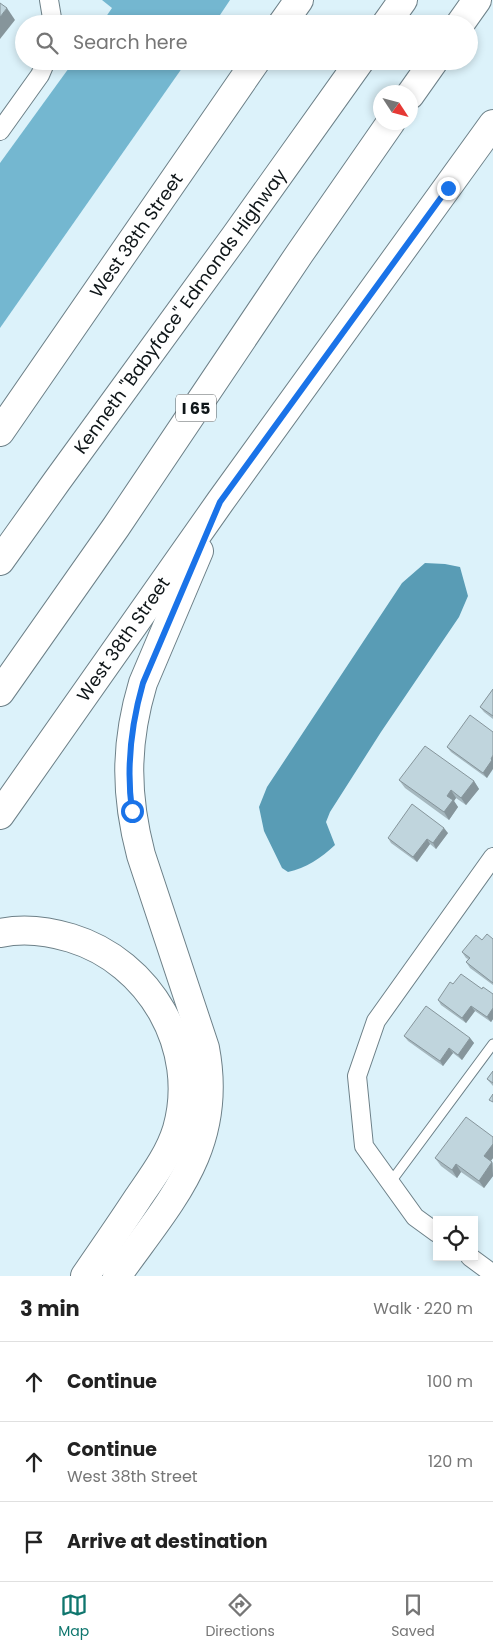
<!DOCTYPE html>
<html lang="en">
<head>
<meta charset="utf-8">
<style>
  :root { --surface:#fff; --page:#f6f6f6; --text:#222; --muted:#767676; --line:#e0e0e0; --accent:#0f766e }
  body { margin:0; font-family:Poppins,sans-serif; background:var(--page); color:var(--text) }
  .controls { position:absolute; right:15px; bottom:15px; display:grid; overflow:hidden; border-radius:0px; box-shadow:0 2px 8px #0003 }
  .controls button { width:45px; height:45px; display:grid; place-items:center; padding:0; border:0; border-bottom:1px solid var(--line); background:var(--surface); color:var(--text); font:25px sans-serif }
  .compass { position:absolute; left:373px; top:85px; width:45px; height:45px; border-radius:50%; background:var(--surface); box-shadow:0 2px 8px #0003; rotate:126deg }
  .stop { position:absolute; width:15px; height:15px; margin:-11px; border:4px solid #1a73e8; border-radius:50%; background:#fff }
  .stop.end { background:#1a73e8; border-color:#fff; box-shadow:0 1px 5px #0008 }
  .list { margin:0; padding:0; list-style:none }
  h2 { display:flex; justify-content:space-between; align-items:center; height:65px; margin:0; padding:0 20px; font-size:21px }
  h2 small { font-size:16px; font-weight:400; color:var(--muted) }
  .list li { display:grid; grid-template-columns:32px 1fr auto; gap:15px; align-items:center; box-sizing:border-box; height:80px; padding:0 20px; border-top:1px solid var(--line) }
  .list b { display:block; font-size:19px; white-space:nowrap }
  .list p { margin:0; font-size:16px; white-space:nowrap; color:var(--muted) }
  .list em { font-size:16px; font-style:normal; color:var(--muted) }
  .icon { flex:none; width:28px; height:28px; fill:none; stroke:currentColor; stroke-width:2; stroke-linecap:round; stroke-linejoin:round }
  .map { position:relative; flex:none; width:493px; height:1276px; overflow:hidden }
  .search { position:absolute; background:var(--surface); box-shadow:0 2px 8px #0003; left:15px; right:15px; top:15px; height:55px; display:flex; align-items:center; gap:12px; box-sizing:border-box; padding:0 18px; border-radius:28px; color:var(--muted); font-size:19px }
  .sheet { height:305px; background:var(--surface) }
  nav { display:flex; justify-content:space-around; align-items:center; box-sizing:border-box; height:70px; border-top:1px solid var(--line); background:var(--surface); font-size:14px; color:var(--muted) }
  nav a { display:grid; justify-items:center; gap:2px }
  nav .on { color:var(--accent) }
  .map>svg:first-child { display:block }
  .forest { fill:#74b7d0 }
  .water { fill:#599cb5 }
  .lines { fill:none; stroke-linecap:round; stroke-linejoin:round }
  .lane-casing { stroke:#6d8088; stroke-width:11 }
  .street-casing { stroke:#6d8088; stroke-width:20 }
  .primary-casing { stroke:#6d8088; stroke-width:30 }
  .highway-casing { stroke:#6d8088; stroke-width:30 }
  .lane { stroke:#fff; stroke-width:9 }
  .street { stroke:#fff; stroke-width:18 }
  .primary { stroke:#fff; stroke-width:28 }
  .highway { stroke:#fff; stroke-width:28 }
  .wall { fill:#a5b7be }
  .shaded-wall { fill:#86959b }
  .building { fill:#c0d5dd; stroke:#86959b }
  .route { stroke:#1a73e8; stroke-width:6 }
  .labels { text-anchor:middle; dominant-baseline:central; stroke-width:4; stroke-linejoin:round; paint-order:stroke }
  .shield { fill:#fff; stroke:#575c5e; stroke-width:1 }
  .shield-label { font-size:16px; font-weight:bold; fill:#0f1619 }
  .street-label { font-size:18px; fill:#0f1619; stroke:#fff }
</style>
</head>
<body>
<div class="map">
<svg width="493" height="1276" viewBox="0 0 493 1276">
  <rect width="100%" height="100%" fill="#dcf2fa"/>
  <g class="forest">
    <polygon points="102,0 230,0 214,24 101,24 112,8"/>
    <polygon points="74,61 187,61 0,328 0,163"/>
  </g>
  <path class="water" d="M425,563L445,564L460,567L468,596L459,617L381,732L330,812L326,822L335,845C321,858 306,868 288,872L282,868L264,831L259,807L267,787L402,583Z"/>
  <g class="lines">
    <defs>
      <polyline id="lane" points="390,1183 493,1044"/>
      <g id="street">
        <polyline points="49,0 53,24"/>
        <polyline points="0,131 40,75 46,61"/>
        <polyline points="437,1233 415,1217 364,1146 357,1076 376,1021 493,857"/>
        <polyline points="470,1257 493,1274"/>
      </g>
      <g id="primary">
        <polyline points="282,24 299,0"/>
        <polyline points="0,432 256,61"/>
        <polyline points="0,815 220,502 493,124"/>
        <path d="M0,933C23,928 48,931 71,938C150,962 200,1048 177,1129C169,1155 153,1176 138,1198C121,1224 103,1250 85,1276"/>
        <path d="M117,1276C170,1201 224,1148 205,1048L141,855C125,794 125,743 143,683L199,551"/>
      </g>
      <g id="highway">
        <polyline points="386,24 403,0"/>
        <polyline points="460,24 477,0"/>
        <polyline points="410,95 434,61"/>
        <polyline points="0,561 57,481 236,235 360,61"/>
        <polyline points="0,692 116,527 300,253 391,122"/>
      </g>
    </defs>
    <use href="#lane" class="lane-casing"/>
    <use href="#street" class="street-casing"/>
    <use href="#primary" class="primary-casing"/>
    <use href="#highway" class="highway-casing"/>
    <use href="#lane" class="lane"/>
    <use href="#street" class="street"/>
    <use href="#primary" class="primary"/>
    <use href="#highway" class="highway"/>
  </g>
  <g class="wall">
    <polygon points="493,689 493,719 484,712 480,707"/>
    <polygon points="493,732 487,778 451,752 447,747"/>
    <polygon points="399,780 474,781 479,789 466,805 456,798 454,801 458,807 449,820 405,788"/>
    <polygon points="448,833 436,849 430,844 417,862 391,843 388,838"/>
    <polygon points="493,939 493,985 470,968 466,962 468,959 466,958 462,952 482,940"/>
    <polygon points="453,984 482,989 493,994 493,1019 491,1022 475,1011 466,1023 441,1005 438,1000"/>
    <polygon points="404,1036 470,1038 474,1043 462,1060 453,1053 443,1066 408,1041"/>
    <polygon points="493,1071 493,1086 487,1079"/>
    <polygon points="493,1137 493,1158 491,1161 493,1163 493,1176 484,1188 461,1172 457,1178 441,1166 435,1158"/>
  </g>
  <g class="shaded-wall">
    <polygon points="7,8 15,20 0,39 0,17"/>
    <polygon points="493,755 493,769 487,778 483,773"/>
    <polygon points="474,781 479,789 466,805 461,798"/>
    <polygon points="451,790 456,798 454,801 458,807 449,820 444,812 447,796"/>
    <polygon points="444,828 448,833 436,849 433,843"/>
    <polygon points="427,839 430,844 417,862 413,857"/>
    <polygon points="471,1006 475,1011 466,1023 462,1018"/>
    <polygon points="493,1008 493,1019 491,1022 487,1017"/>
    <polygon points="470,1038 474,1043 462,1060 458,1055"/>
    <polygon points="449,1048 453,1053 443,1066 440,1061"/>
    <polygon points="493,1144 493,1158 489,1163 484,1156"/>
    <polygon points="492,1162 493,1176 484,1188 479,1181"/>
    <polygon points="456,1164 461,1172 457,1178 452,1170"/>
  </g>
  <g class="building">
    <polygon points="0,3 7,8 0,17"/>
    <polygon points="493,689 493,716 480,707"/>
    <polygon points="470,715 493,732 493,755 491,759 492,760 483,773 447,747"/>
    <polygon points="425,746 474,781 461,798 451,790 447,796 453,800 444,812 399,780"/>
    <polygon points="412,804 444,828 433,843 427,839 413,857 388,838"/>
    <polygon points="487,934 493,939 493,983 466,962 470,958 462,952 476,935 482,940"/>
    <polygon points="461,974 482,989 483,987 493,994 493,1008 487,1017 471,1006 462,1018 438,1000 450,982 453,984"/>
    <polygon points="426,1006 470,1038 458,1055 449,1048 440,1061 404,1036"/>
    <polygon points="493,1071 493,1083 487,1079"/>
    <polygon points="493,1094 493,1102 489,1100"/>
    <polygon points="466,1117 493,1137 493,1144 484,1156 492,1162 479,1181 456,1164 452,1170 435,1158"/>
  </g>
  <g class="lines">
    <path class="route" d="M132,811C126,767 131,725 143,683L220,502L448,188"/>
  </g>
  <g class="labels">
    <rect class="shield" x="176" y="394.5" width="40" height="27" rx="4"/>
    <g class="shield-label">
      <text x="196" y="408">I 65</text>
    </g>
    <g class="street-label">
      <text transform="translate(136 235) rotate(-55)">West 38th Street</text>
      <text transform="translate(180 311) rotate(-54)">Kenneth "Babyface" Edmonds Highway</text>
      <text transform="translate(123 639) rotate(-55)">West 38th Street</text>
    </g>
  </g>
</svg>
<div class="controls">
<button><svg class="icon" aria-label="locate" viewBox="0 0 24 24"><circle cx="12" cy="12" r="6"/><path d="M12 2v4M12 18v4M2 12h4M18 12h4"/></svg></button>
</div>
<svg class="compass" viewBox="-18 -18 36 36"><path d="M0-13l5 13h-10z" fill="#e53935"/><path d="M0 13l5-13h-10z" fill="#767676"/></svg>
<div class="stop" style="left:132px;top:811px"></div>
<div class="stop end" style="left:448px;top:188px"></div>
<div class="search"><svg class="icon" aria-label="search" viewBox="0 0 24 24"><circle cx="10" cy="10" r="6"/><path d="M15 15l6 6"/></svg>Search here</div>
</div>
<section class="sheet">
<h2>3 min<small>Walk · 220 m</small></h2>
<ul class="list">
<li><svg class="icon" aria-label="ahead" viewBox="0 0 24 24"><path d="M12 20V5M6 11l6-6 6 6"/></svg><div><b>Continue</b></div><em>100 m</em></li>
<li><svg class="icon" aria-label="ahead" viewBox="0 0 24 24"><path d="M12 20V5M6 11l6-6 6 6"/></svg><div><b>Continue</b><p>West 38th Street</p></div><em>120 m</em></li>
<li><svg class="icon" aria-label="arrive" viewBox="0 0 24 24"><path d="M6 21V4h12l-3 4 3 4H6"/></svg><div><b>Arrive at destination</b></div></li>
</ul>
</section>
<nav>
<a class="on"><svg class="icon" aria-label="map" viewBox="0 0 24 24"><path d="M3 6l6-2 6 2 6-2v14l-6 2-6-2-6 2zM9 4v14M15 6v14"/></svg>Map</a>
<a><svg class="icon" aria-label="directions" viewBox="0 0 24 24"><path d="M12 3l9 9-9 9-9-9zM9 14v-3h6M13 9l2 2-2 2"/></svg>Directions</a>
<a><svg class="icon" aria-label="saved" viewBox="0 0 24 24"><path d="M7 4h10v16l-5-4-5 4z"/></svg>Saved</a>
</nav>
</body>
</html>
